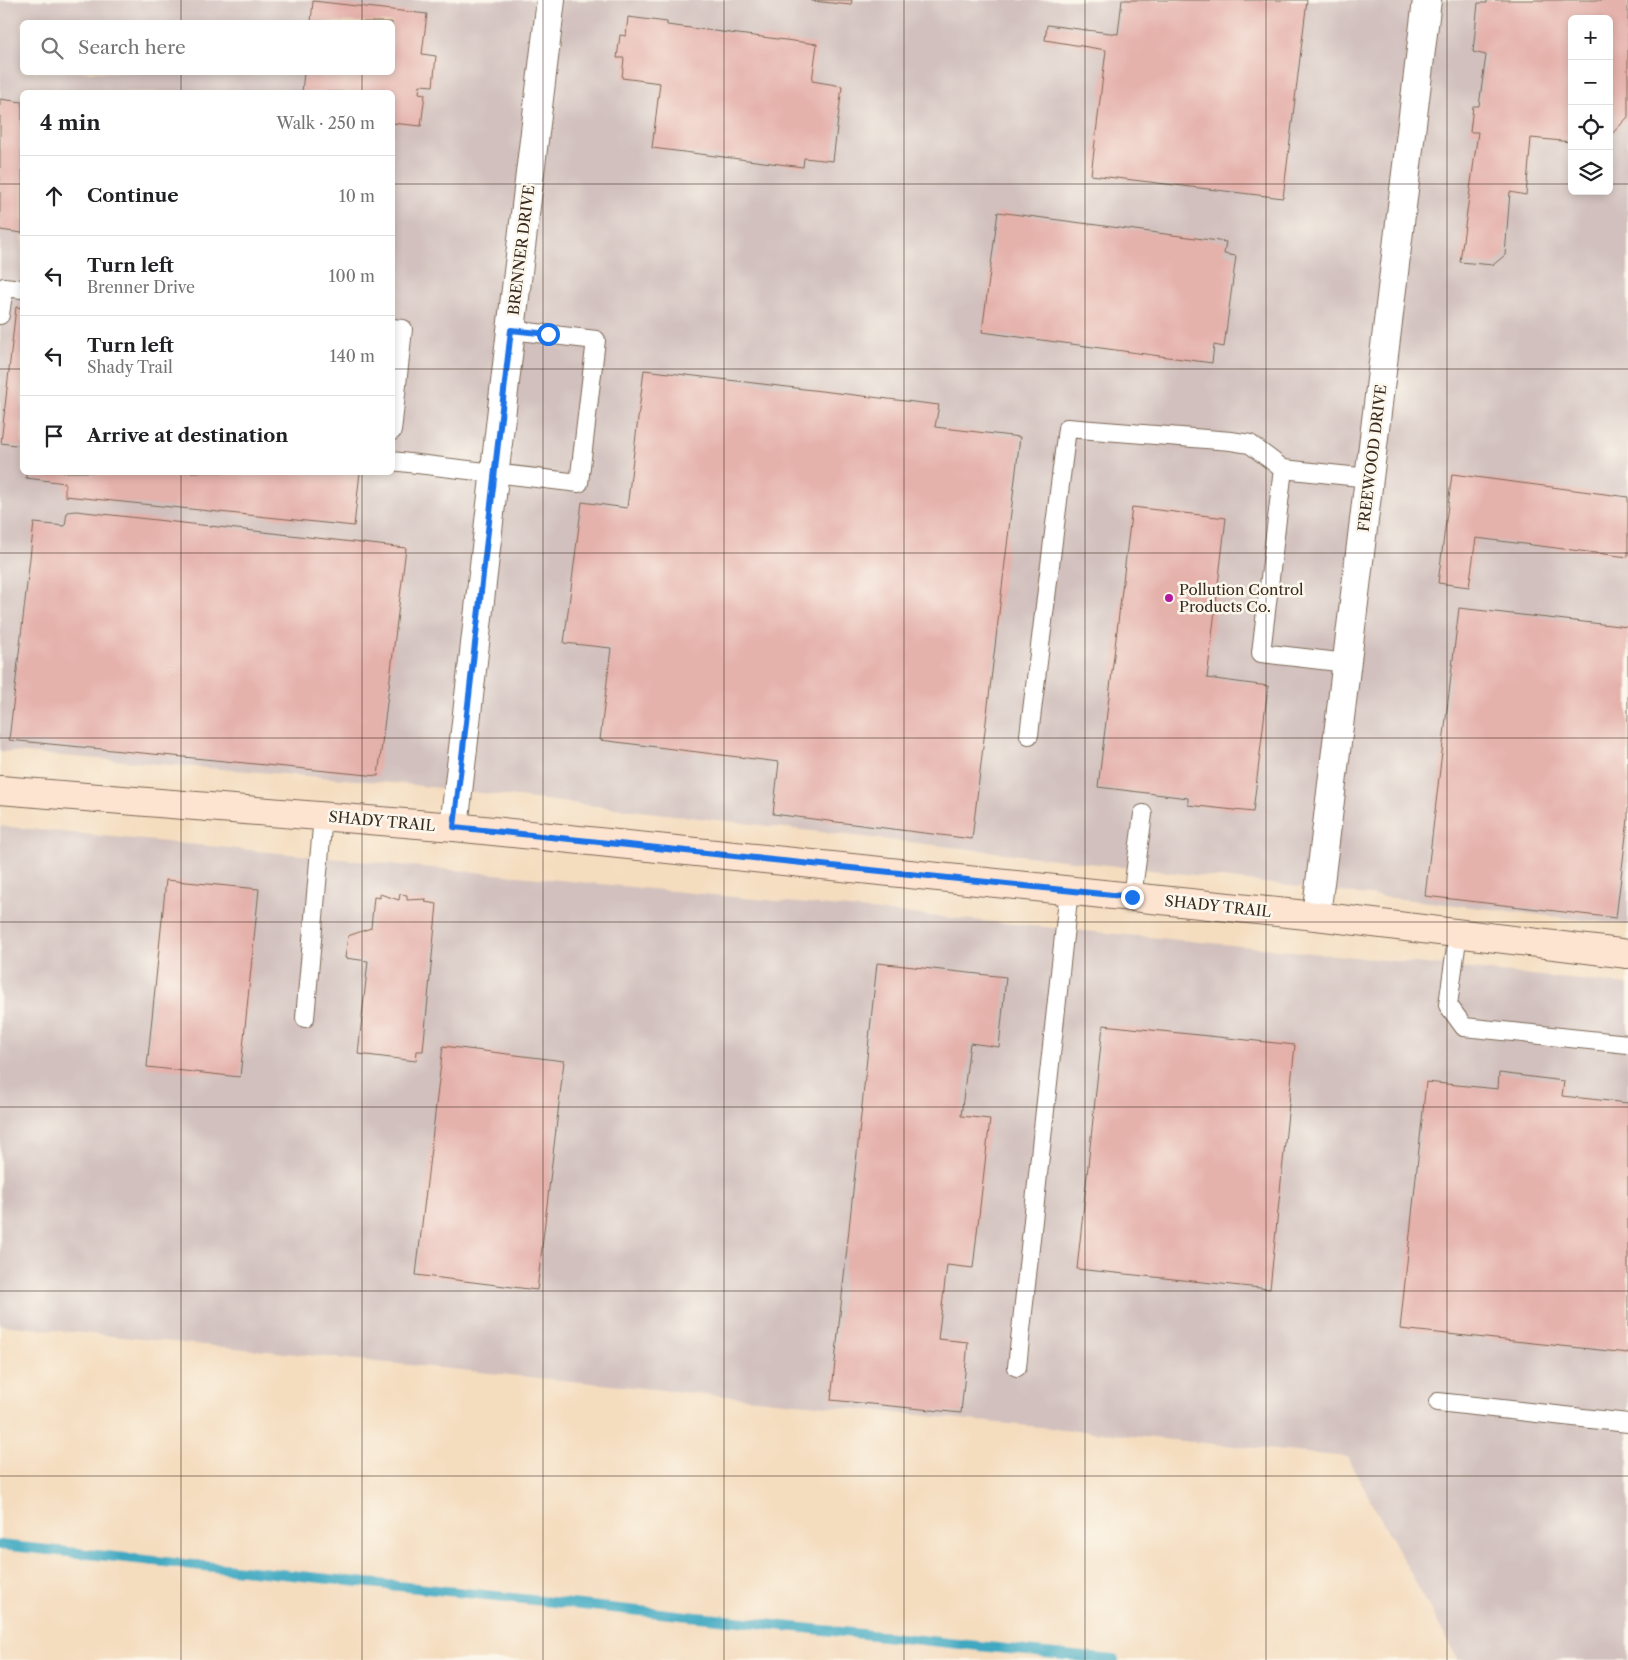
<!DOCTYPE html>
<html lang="en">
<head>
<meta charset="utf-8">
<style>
  :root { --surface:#fff; --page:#f6f6f6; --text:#202124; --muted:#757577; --line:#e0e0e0 }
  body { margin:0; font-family:"Libre Caslon Text",serif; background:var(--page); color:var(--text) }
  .controls { position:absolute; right:15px; top:15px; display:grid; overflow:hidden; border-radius:8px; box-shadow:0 2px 8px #0003 }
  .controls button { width:45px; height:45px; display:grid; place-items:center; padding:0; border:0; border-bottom:1px solid var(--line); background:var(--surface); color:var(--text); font:25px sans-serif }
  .stop { position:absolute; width:15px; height:15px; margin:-11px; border:4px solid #1a73e8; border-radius:50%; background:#fff }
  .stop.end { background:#1a73e8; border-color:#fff; box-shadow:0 1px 5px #0008 }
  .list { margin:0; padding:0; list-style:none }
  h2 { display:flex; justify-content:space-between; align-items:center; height:65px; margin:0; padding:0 20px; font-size:21px }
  h2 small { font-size:16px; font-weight:400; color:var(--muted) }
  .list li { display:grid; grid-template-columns:32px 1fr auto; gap:15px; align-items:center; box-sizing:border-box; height:80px; padding:0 20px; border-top:1px solid var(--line) }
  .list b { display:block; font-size:19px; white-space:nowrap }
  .list p { margin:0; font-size:16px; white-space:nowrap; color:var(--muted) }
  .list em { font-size:16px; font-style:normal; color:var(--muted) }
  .icon { flex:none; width:28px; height:28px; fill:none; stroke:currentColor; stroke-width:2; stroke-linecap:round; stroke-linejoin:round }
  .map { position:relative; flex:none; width:1628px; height:1660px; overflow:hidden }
  .search { position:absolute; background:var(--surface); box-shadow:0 2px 8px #0003; left:20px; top:20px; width:375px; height:55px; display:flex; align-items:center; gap:12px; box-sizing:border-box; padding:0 18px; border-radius:8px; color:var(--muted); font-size:19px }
  .panel { position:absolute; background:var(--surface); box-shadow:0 2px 8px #0003; left:20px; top:90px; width:375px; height:385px; border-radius:8px }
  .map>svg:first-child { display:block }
  .industrial { fill:#d1c0bd; fill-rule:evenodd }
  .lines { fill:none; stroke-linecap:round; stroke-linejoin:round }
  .stream { stroke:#41a9c1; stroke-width:10 }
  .building { fill:#e5b1ab }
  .lane-casing { stroke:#7c6856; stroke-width:20 }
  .street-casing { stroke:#7c6856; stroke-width:30 }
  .secondary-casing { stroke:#7c6856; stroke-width:30 }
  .lane { stroke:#fff; stroke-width:18 }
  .street { stroke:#fff; stroke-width:28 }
  .secondary { stroke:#fde4d1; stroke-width:28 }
  .route { stroke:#1a73e8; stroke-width:6 }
  .grid { fill:none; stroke:#3b2a1e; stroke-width:1; stroke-opacity:0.55 }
  .poi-dot { fill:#b5179e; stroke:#fbf7ec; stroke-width:2 }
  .labels { text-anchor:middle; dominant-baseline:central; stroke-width:5; stroke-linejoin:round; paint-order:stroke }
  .street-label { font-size:15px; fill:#3b2a1e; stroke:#fbf7ec }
  .poi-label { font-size:15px; fill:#3b2a1e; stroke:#fbf7ec; text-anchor:start }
</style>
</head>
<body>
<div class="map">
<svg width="1628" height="1660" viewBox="0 0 1628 1660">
  <rect width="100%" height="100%" fill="#fbf7ec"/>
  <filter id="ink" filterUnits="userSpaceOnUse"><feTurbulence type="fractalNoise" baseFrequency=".02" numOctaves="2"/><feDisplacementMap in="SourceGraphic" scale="10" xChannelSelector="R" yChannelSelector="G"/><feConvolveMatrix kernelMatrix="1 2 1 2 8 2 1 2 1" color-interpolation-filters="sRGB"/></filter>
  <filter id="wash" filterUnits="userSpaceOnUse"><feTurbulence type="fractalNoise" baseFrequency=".0096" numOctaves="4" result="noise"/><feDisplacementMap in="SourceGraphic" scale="20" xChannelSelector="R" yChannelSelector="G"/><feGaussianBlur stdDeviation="1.12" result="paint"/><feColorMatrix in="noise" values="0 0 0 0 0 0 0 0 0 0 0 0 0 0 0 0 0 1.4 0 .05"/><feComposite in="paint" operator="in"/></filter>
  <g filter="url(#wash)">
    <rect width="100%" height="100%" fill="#f4dcbe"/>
    <g class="industrial">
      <path d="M0,0H1628V925L404,784L0,751ZM1572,19H1609V191H1572ZM22,22H392V72H22ZM22,92H392V472H22Z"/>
      <polygon points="0,826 1396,961 1628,985 1628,1660 1458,1660 1347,1457 0,1325"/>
    </g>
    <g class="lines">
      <polyline class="stream" points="0,1545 1114,1660"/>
    </g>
    <g id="blocks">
      <g class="building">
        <polygon points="812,0 852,0 851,5 812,1"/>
        <polygon points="1122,0 1307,0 1283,198 1091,175 1106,50 1045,40 1047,25 1118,34"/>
        <polygon points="1487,0 1628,0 1628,117 1609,137 1609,19 1572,19 1572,142 1531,138 1526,195 1510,192 1505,255 1493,265 1460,262 1478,132 1470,132 1473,106 1479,106 1486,55 1473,52 1478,3 1487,3"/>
        <polygon points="313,1 427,14 422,54 436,56 433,86 420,85 419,93 425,94 421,126 392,123 392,92 302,92 304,72 392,72 392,22 311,22"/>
        <polygon points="628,17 667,22 667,25 817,44 812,81 842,86 833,161 804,158 803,167 652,148 660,83 622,78 624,58 617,58 620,35 626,36"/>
        <polygon points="0,99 22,102 22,233 0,230"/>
        <polygon points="998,212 1226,242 1224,254 1236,256 1224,347 1214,345 1212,363 982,332"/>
        <polygon points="16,307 22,308 22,446 1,443"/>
        <polygon points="644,370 939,405 935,427 1020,437 972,839 773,814 779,762 600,740 611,648 564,643 582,502 627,508"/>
        <polygon points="26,472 360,472 354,526 65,496 65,483 26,478"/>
        <polygon points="1452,474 1628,497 1628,557 1476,538 1469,587 1438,583"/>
        <polygon points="1132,507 1226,518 1207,678 1268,686 1253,812 1188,805 1188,798 1098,787"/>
        <polygon points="76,511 406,548 378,776 9,740 34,523 65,526 67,512"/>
        <polygon points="1459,608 1628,627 1628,819 1616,918 1425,896"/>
        <polygon points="166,880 259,889 240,1077 147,1067"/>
        <polygon points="380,894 399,900 400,894 407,895 407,900 426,899 425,902 437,904 423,1051 417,1051 416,1061 358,1054 368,961 345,958 348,936 371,928 374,897 380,898"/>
        <polygon points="877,963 1006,977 999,1047 970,1043 961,1116 990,1119 973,1268 947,1265 938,1339 968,1342 961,1413 831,1400"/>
        <polygon points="1103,1025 1295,1045 1270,1289 1077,1269"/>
        <polygon points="443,1046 564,1061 537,1290 416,1275"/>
        <polygon points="1499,1073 1564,1081 1562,1096 1628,1103 1628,1353 1400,1329 1426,1082 1498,1089"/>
      </g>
    </g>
  </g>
  <g filter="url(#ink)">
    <use href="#blocks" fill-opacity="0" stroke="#7c6856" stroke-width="1"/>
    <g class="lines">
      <defs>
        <g id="lane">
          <polyline points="0,315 4,287 22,289"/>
          <polyline points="392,328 403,329 392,431"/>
          <polyline points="392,461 579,483 596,340 511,330"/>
          <polyline points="1347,663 1261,653 1283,469 1369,478"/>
          <polyline points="1029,735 1067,428 1231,441 1250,444 1283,469"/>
          <polyline points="1132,897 1143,814"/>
          <polyline points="1458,933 1448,1005 1464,1027 1628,1044"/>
          <polyline points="305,1018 323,816"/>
          <polyline points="1017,1367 1069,890"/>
          <polyline points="1438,1402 1628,1423"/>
        </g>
        <g id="street">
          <polyline points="454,827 511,330 551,0"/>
          <polyline points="1316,916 1427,0"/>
        </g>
        <polyline id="secondary" points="0,790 454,827 1316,916 1628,954"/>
      </defs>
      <use href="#lane" class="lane-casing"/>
      <use href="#street" class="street-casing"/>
      <use href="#secondary" class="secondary-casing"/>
      <use href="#lane" class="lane"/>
      <use href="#street" class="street"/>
      <use href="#secondary" class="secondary"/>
    </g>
  </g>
  <g class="lines" filter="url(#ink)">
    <polyline class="route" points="548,334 511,330 454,827 1132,897"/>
  </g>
  <path class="grid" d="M181,0V22M362,0V22M543,0V1660M724,0V1660M904,0V1660M1085,0V1660M1266,0V1660M1447,0V1660M181,72V92M362,72V92M0,184H22M392,184H1572M1609,184H1628M0,369H22M392,369H1628M181,472V1660M362,472V1660M0,553H1628M0,738H1628M0,922H1628M0,1107H1628M0,1291H1628M0,1476H1628"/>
  <circle class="poi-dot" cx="1169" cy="598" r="5"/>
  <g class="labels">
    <g class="street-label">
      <text transform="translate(521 250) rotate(-83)">BRENNER DRIVE</text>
      <text transform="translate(1372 458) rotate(-83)">FREEWOOD DRIVE</text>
      <text transform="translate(382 821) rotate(5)">SHADY TRAIL</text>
      <text transform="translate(1218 906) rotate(6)">SHADY TRAIL</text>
    </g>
    <g class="poi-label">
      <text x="1179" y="589">Pollution Control<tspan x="1179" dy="17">Products Co.</tspan></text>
    </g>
  </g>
</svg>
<div class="controls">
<button>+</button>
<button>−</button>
<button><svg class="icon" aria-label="locate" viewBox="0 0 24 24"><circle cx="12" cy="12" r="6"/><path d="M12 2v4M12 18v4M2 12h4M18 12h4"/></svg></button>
<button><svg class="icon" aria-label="layers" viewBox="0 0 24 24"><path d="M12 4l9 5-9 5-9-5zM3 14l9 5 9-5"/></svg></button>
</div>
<div class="stop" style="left:548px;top:334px"></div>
<div class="stop end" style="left:1132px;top:897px"></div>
<div class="search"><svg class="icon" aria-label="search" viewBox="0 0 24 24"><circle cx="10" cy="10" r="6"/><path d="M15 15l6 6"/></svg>Search here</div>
<section class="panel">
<h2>4 min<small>Walk · 250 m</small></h2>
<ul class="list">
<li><svg class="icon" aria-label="ahead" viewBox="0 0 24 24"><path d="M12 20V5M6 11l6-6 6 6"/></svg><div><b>Continue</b></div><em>10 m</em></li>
<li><svg class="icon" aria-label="left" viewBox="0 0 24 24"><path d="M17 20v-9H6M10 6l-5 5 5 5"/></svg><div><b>Turn left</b><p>Brenner Drive</p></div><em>100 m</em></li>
<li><svg class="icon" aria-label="left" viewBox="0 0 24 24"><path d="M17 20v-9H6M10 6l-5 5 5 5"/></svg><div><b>Turn left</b><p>Shady Trail</p></div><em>140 m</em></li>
<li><svg class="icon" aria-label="arrive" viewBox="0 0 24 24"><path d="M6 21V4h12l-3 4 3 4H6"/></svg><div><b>Arrive at destination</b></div></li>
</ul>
</section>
</div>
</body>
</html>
